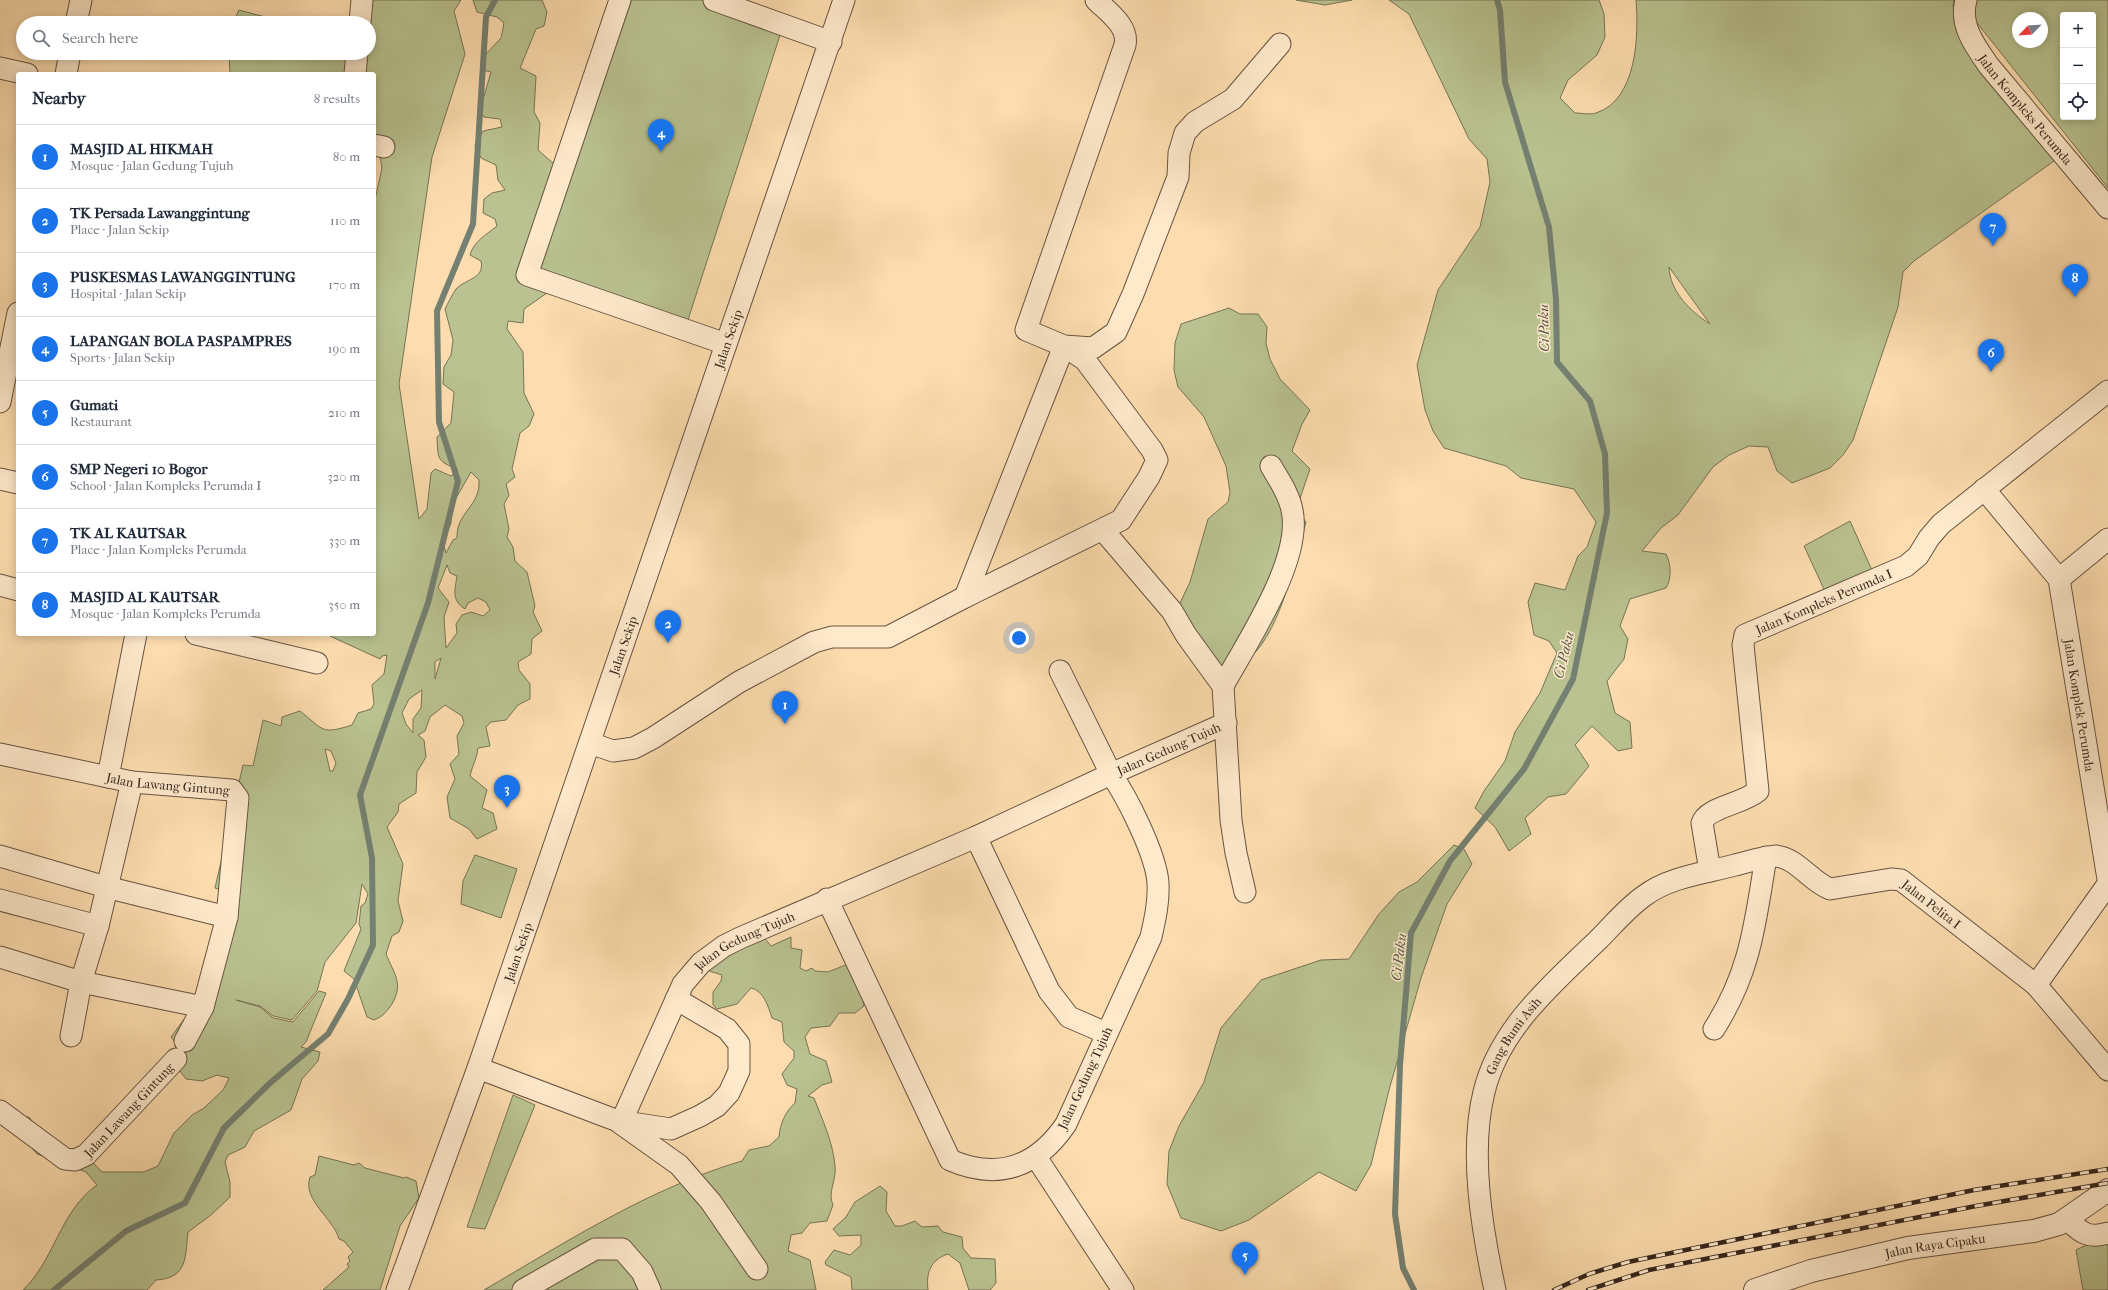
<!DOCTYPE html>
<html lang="en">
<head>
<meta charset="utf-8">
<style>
  :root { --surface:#fff; --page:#f6f6f7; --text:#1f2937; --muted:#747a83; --line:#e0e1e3; --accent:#1a73e8 }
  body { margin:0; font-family:"IM FELL French Canon",serif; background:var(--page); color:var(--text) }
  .controls { position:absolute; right:12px; top:12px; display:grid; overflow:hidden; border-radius:4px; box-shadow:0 2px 10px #0003 }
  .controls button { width:36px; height:36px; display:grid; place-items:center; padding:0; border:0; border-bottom:1px solid var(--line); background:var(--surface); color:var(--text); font:20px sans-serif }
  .compass { position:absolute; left:2012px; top:12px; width:36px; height:36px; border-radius:50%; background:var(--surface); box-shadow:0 2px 10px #0003; rotate:245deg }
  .you { position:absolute; left:1019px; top:638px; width:14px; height:14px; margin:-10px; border:3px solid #fff; border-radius:50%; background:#1a73e8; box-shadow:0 0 0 6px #1a73e833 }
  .badge { display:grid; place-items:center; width:26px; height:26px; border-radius:50%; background:var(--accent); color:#fff; font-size:13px; font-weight:700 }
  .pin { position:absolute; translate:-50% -33px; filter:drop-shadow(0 1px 2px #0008) }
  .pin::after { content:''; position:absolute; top:21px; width:14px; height:12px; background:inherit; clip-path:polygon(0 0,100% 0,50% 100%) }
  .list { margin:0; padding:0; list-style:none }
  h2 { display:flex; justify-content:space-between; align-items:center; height:52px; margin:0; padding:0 16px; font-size:17px }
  h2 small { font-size:13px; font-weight:400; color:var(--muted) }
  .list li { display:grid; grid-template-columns:26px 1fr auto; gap:12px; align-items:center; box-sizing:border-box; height:64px; padding:0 16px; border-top:1px solid var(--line) }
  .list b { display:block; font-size:15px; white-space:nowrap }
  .list p { margin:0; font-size:13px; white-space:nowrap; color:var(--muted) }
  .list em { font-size:13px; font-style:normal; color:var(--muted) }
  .icon { flex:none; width:22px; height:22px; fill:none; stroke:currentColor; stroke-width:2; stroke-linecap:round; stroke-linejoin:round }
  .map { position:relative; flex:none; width:2108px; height:1290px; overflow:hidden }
  .search { position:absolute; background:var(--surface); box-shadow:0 2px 10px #0003; left:16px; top:16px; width:360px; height:44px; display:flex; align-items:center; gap:10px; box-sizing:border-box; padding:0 14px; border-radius:22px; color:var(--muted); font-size:15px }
  .panel { position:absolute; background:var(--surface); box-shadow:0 2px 10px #0003; left:16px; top:72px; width:360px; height:564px; border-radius:4px }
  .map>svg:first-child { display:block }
  .green { fill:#b9c290; stroke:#767456; fill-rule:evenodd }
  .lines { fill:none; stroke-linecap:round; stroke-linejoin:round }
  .stream { stroke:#748071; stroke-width:6 }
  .minor-casing { stroke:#665442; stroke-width:23 }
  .tertiary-casing { stroke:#665442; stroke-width:24 }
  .minor { stroke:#fee9cb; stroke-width:21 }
  .tertiary { stroke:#fee9cb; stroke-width:22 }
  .rail-casing { stroke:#34261d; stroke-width:4.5 }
  .rail { stroke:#fee9cb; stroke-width:3; stroke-dasharray:9; stroke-linecap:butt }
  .labels { text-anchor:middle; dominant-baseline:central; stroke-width:3; stroke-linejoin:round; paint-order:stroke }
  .street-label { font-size:13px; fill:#34261d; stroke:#fee9cb }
  .water-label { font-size:14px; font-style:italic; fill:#545347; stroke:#fee9cb }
</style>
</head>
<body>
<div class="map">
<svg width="2108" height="1290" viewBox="0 0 2108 1290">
  <rect width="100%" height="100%" fill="#fdddaf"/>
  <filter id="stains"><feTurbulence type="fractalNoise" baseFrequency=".005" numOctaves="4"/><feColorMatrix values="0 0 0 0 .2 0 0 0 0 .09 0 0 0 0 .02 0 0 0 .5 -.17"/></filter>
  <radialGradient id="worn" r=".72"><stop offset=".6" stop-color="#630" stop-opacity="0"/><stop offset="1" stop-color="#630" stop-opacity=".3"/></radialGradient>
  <g class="green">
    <path d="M368,0H461L454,11L465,54L432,157L399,384L419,519L427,509L431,473L435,469L451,476L458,470C437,460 438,461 437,437L451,423L454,392L443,384L444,367L451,355L453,340L445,309C448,303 452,295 456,289C465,279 485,279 481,261L470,255C474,241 486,235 497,226L495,219L483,213L484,199L492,193L505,190L498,180L496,165L481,158L475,145L483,131L502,127L500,119L484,117L480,110L491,72L483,70V57L501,38L504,23L497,17L477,12L473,0H542L547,12L544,26L536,29L520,68L536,76L534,112L540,123L538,150L570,178L631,0H702L782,29L685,329L537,274L553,228L531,251L525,271L532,281L537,279L545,283L547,293L524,309L523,323L508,321L507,329L523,352L524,393L534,414L529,426L520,433L512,469L515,477L506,484L509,495L504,504L509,529L507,537L513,547L515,561L527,572L535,606L533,612L542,631L532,639L531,654L518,662L519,670L530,684V699L518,705L506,720L491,722L486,727L490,746L478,748C477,759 472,766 470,776L487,790L482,808L493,813L497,829L477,839L469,829L450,818L447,797L455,779L450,764L459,754L457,736L464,723L462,716L445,705L430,717L425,731L418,735L424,740L426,757L417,772L416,793L399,804L398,812L387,827L403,864L398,901L403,921L399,932L392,936L386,954C394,974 404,983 392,1004C386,1012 384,1016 374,1020L367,1017L354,979L344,971L361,929L359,924L361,906L365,903L368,894L362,884L356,923L325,962L317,991L292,1020L273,1016L260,1006L236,1000L260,1007L273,1018L293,1022L319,991L326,993L306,1042L301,1047L320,1052L318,1061L302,1079L291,1110L254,1131L245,1147L228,1155L225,1162L230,1182V1197L211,1215L188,1232C185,1257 188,1278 156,1280L147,1290H23C54,1261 60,1211 97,1185L86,1172L37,1154L26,1141L16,1120L22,1117H29C47,1143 48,1148 81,1150L102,1172H144L158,1166L174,1133L192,1115L204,1108L223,1090L229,1078L217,1075L202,1081L186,1079C177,1068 172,1060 178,1046L171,1037L196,1003L198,992L217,995L198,991L203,973L216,975L232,893L215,888L243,765L253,766L263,720L281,726L282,717L300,711C324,730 321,735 352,725L358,713L371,709L374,704L372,685L384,674L387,655L382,656L380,659L330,636V634H374V204L382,168L380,156L374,151V74H230L229,53H369V23H352ZM471,472L479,480C481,506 456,512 457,538L453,540L446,553L443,542L451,523V507ZM447,565L450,573L457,576C455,590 451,600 465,609L468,603L478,598L486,602L490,610L483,616L471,612L462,615L456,624L457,633L446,648L444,617L449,602L438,588ZM441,658L435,679V662ZM422,690L421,708L413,719V733L406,724L402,713L409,699ZM325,749L331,751L336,763L333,771H330Z"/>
    <polygon points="1296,0 1352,0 1325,5"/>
    <path d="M1389,0H1599L1604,14L1605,37L1597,55L1568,80L1560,98L1575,113C1581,113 1590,115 1596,113C1637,100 1639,35 1636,0H1954L1953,6L1960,26L2061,156L1914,261L1903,272L1898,307L1853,440L1843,455L1830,468L1792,483L1777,471L1768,447L1749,446L1729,455L1713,467L1678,515L1661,528L1642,551L1666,554C1671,564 1672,578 1666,588L1630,599L1620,626L1628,639L1624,659L1607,681L1615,713L1630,722L1632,748L1618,751L1592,726L1575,745L1589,766L1566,794L1548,797L1525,818L1531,834L1509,851L1495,827L1475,808L1484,791L1505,761L1515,732L1540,693L1557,653L1549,641L1534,635L1528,602L1535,583L1565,590L1578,556L1587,547L1596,522L1574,489L1521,478L1506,466L1444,448L1433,431L1425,410L1417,365L1438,290L1480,227L1490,182L1487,159L1469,139L1409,14ZM1669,267L1710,324C1691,312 1670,292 1669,267Z"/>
    <path d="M1970,0H2108V188L1974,19ZM2063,15H2093V117H2063ZM2018,18H2042V42H2018Z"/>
    <polygon points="239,10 284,22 326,23 233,23"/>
    <path d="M1229,308L1240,314H1258L1267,327L1266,343L1270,359L1280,379L1310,410L1302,424L1292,451L1310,469L1296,510L1306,522C1295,560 1279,640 1244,662C1238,665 1230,667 1224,669L1210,659L1179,605L1190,582L1208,519L1228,502L1230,492L1226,466L1204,417L1178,387L1174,370L1175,343L1181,324Z"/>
    <polygon points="1850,521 1875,577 1829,600 1804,546"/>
    <polygon points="1454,845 1464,849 1472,864 1447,904 1421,978 1389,1090 1371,1165 1356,1191 1319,1172 1249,1220 1221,1231 1181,1218 1167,1184 1169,1151 1179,1126 1204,1082 1221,1028 1261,980 1321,960 1349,959 1379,914 1399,892 1417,882"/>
    <polygon points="475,855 517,869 501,918 461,904 463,881"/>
    <path d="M756,928L771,946L791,937V948L802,950L800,968L806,971L812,968L815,971L828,972L853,962L860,983L864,1006L855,1013H839L830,1026L811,1028L805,1037L810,1054L826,1061L832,1082L822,1085L808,1096L814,1098C822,1119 833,1142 835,1166C837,1179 827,1193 833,1205L827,1221L810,1223L802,1233L791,1235L788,1251L810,1260L816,1290H484C566,1242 650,1188 742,1161L749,1150L769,1146L779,1137C780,1124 785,1112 795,1103L797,1089L787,1085L782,1074L794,1058V1051L784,1042L782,1022L772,1018C768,1006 764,991 751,988L737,1004L717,1009L713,1005V992L721,981L722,975L706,970Z"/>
    <polygon points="513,1095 535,1105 485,1229 467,1227"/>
    <path d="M319,1156L354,1165L359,1163L365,1168L404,1178L406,1177L416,1181L419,1198L400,1226L380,1290H323L349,1267L347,1264L350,1261L348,1257L353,1252L344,1241L339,1239C334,1219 302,1200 310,1177L315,1175Z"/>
    <path d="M880,1186L887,1192L886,1211L895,1226H902L915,1221L922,1227L938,1226L943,1232L962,1237L963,1248L971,1258L995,1259L996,1283L990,1290H969L960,1263L948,1254C930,1260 926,1273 928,1290H852L851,1277L826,1265L825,1262L834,1250L850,1255L861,1245V1235L839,1236L833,1229L846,1217L855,1202Z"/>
    <polygon points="2108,1235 2108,1290 2083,1290 2076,1250"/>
  </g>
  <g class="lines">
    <g class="stream">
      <polyline points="54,1290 126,1231 185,1203 224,1128 270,1083 328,1034 348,999 373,945 372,858 360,795 428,603 458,481 439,422 437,311 473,224 486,17 495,0"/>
      <polyline points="1414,1290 1403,1268 1395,1214 1400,1065 1411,933 1450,861 1524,769 1573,679 1607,513 1605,454 1590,401 1557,362 1556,299 1549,227 1505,82 1500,10 1497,0"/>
    </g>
    <defs>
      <g id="minor">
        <polyline points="620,0 527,275 726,344"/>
        <polyline points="714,0 831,42"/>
        <path d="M1096,0C1108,12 1129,26 1125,45L1026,330L1064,346L1093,348L1116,332L1133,294L1178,177L1179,153L1185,133L1195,122L1233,99L1280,44"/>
        <path id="s1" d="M1966,0C1959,25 1975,46 1989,66L2108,208"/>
        <polyline points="76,23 81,0"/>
        <polyline points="360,23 362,0"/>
        <polyline points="0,68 27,74"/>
        <polyline points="66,74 70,53"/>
        <polyline points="355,74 357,53"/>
        <polyline points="374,145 384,147"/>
        <polygon points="1064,346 1085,360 1152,450 1157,460 1149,477 1121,520 965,597"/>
        <polyline points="0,402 18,313"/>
        <polyline points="0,479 18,483"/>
        <path id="s2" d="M1984,489L2059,579L2108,879"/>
        <polyline points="1103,530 1172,611 1186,635 1223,686 1231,820 1236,853 1245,892"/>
        <polyline points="2059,579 2108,539"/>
        <polyline points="0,585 18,590"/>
        <polyline points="196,634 317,663"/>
        <path id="s3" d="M1060,671L1111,774L1226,723"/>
        <path d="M1223,686C1247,642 1303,559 1292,510C1289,494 1279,480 1271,466"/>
        <polyline points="590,743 613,751 634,748 653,738 739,682 814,642 832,637 888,637 965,597"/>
        <path id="s4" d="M0,754L132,782L232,790L238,798L227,917L203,1007L185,1041"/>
        <polyline points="108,777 136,634"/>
        <polyline points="976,837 1049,991 1069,1017 1106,1033"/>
        <polyline points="0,856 106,887 227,917"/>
        <path id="s5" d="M1710,871L1702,823C1707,807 1743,804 1758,791L1743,645L1745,635L1906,566L1918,556L1929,538L1941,524L2108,391"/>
        <polyline points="0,900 98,926"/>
        <polyline points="0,957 81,982 203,1007"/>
        <polyline points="2036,985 2108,884"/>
        <path d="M1714,1029C1751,971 1755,923 1766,857"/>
        <polyline points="71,1036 81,982 98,926 132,782"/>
        <path id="s6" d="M478,1068L618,1121L623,1118L683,984L701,963L724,946L740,938L976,837L1111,774C1127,797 1156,854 1158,883C1159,902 1155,919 1151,937L1066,1124C1037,1167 998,1181 950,1160L827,899"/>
        <path id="s7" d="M0,1111L65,1159L75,1160L86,1155L176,1059"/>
        <polyline points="618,1121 671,1129 700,1116 717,1106 729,1093 739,1071 739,1044 727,1029 676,999"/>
        <polyline points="620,1123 679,1165 711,1202 757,1269"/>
        <polyline points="1036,1157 1123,1290"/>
        <path d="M2068,1220C2081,1233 2089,1239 2108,1233"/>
        <path id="s8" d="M397,1290L478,1068L844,0"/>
        <polyline points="523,1290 595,1249 622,1249 642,1272 650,1290"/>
        <path id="s9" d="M1495,1290C1482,1230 1469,1153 1484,1092C1499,1029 1553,983 1598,940C1613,925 1627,908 1644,896C1669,877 1705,873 1735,865C1748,862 1762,857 1776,856C1797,858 1811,882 1830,889L1891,879L1901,880L2036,985L2108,1070"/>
      </g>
      <g id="tertiary">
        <path id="s10" d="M1755,1290L1811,1271L1908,1248L2034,1231L2059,1224L2108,1190"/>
      </g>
    </defs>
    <use href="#minor" class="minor-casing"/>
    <use href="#tertiary" class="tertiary-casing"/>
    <use href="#minor" class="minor"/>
    <use href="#tertiary" class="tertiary"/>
    <defs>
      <g id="rail">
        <polyline points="1554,1290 1589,1274 1628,1262 1974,1190 2108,1169"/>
        <polyline points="1588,1290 1649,1270 1976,1206 2108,1183"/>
      </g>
    </defs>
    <use href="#rail" class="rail-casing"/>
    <use href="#rail" class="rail"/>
  </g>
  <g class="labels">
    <g class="street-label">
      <text stroke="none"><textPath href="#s1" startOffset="129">Jalan Kompleks Perumda</textPath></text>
      <text stroke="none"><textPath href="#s8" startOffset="1007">Jalan Sekip</textPath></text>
      <text stroke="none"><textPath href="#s5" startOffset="357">Jalan Kompleks Perumda I</textPath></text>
      <text stroke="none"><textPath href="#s8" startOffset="683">Jalan Sekip</textPath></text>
      <text stroke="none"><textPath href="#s2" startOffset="245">Jalan Komplek Perumda</textPath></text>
      <text stroke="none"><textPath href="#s3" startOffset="178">Jalan Gedung Tujuh</textPath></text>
      <text stroke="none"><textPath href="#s4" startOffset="171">Jalan Lawang Gintung</textPath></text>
      <text stroke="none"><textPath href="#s9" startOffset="770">Jalan Pelita I</textPath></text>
      <text stroke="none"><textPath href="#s6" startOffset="379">Jalan Gedung Tujuh</textPath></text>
      <text stroke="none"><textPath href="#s8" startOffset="359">Jalan Sekip</textPath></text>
      <text stroke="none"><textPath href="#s9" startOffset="264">Gang Bumi Asih</textPath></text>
      <text transform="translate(1085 1078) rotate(-65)">Jalan Gedung Tujuh</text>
      <text stroke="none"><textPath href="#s7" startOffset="165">Jalan Lawang Gintung</textPath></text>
      <text stroke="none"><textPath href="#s10" startOffset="186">Jalan Raya Cipaku</textPath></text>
    </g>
    <g class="water-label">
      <text transform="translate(1544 328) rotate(-91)">Ci Paku</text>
      <text transform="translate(1564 655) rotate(-76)">Ci Paku</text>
      <text transform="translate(1399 957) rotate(-83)">Ci Paku</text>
    </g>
  </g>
  <rect width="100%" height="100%" filter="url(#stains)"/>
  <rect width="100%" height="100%" fill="url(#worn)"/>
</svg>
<div class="controls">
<button>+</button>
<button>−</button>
<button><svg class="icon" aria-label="locate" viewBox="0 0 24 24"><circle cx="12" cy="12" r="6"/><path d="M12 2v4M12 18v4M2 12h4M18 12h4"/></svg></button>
</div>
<svg class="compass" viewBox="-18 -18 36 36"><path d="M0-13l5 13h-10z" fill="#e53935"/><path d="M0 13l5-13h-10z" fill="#747a83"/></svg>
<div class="you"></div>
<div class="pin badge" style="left:785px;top:724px">1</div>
<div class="pin badge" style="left:668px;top:643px">2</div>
<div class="pin badge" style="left:507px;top:808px">3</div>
<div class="pin badge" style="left:661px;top:152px">4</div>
<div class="pin badge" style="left:1245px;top:1275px">5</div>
<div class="pin badge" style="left:1991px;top:372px">6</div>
<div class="pin badge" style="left:1993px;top:246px">7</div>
<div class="pin badge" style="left:2075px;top:297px">8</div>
<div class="search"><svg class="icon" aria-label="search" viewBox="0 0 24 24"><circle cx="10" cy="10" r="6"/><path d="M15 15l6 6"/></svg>Search here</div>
<section class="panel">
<h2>Nearby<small>8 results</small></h2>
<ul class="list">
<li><span class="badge">1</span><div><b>MASJID AL HIKMAH</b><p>Mosque · Jalan Gedung Tujuh</p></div><em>80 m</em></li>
<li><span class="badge">2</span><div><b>TK Persada Lawanggintung</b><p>Place · Jalan Sekip</p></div><em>110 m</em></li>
<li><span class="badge">3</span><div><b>PUSKESMAS LAWANGGINTUNG</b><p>Hospital · Jalan Sekip</p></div><em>170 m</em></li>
<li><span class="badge">4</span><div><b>LAPANGAN BOLA PASPAMPRES</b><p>Sports · Jalan Sekip</p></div><em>190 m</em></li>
<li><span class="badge">5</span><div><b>Gumati</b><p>Restaurant</p></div><em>210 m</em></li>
<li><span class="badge">6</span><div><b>SMP Negeri 10 Bogor</b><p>School · Jalan Kompleks Perumda I</p></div><em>320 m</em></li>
<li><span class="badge">7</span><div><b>TK AL KAUTSAR</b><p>Place · Jalan Kompleks Perumda</p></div><em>330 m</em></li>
<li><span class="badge">8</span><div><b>MASJID AL KAUTSAR</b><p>Mosque · Jalan Kompleks Perumda</p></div><em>350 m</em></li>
</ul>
</section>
</div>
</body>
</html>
